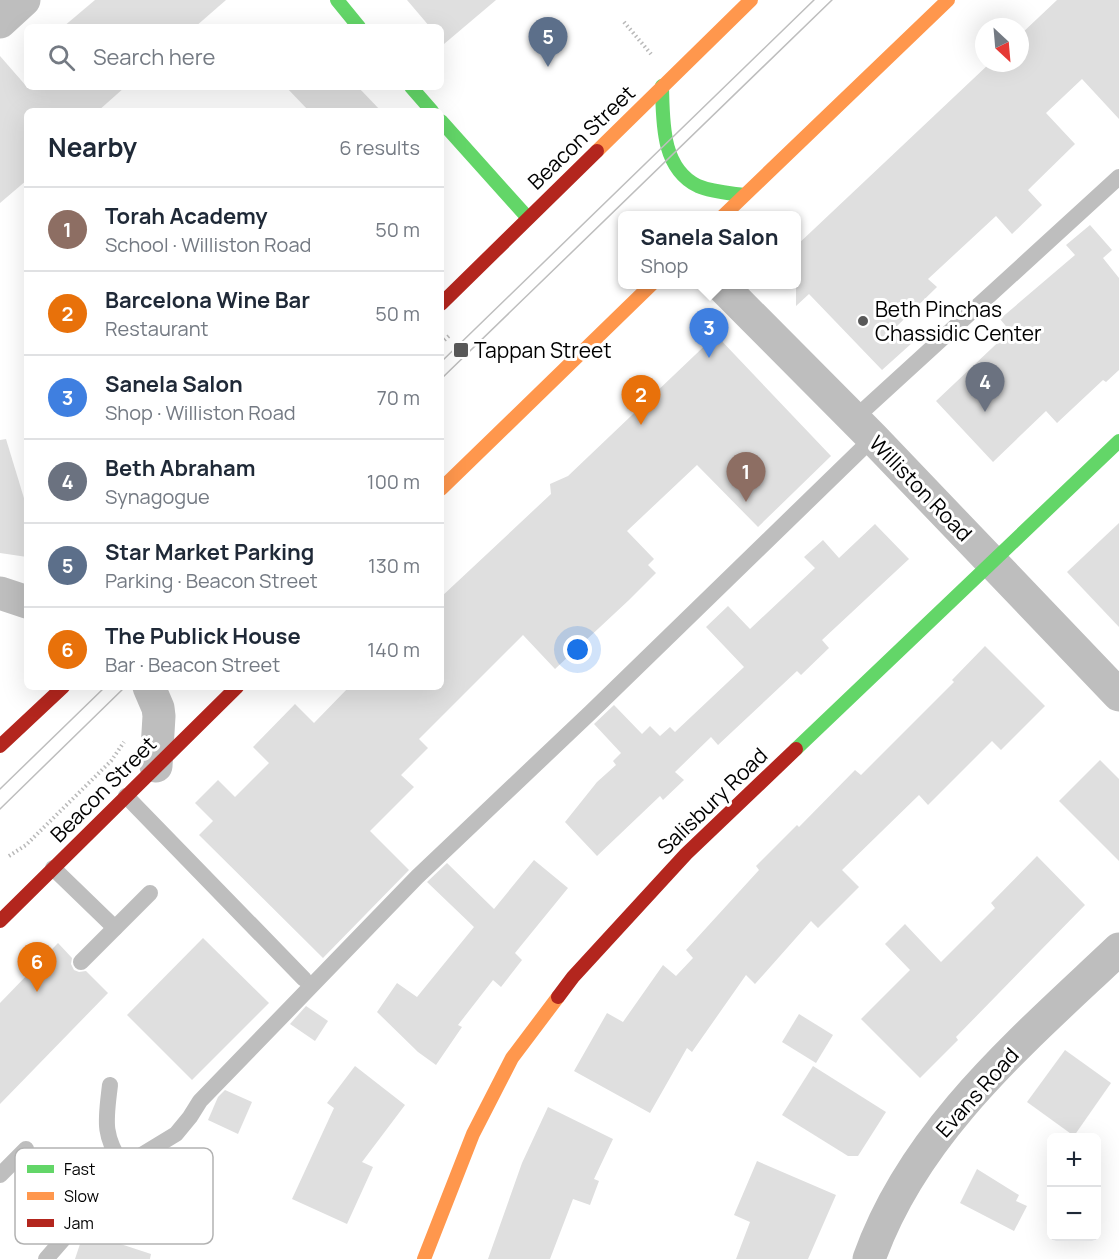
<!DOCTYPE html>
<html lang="en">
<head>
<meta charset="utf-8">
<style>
  :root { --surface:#fff; --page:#f2f2f3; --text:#1f2937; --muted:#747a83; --line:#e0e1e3; --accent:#595959 }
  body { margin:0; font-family:Manrope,sans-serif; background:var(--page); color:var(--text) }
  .controls { position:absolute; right:18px; bottom:18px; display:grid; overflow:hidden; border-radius:9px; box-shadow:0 6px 24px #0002 }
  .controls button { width:54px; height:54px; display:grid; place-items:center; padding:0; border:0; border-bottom:2px solid var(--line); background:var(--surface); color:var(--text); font:30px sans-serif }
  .compass { position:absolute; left:975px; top:18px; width:54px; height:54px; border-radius:50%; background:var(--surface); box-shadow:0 6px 24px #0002; rotate:154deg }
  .you { position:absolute; left:578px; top:650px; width:21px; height:21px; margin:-15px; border:4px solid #fff; border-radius:50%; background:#1a73e8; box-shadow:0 0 0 9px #1a73e833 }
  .badge { display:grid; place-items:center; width:39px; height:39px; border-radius:50%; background:var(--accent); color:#fff; font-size:20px; font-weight:700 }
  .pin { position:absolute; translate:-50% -50px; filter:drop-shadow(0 2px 3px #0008) }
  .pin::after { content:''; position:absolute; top:32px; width:21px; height:18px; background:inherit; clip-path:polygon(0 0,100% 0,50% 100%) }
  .popup { position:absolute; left:618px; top:211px; width:183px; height:78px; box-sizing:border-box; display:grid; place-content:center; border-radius:9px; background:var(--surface); filter:drop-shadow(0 2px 4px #0005); font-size:20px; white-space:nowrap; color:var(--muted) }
  .popup b { font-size:22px; color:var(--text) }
  .popup::after { content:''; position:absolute; left:50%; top:100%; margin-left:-12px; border:12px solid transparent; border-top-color:var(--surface) }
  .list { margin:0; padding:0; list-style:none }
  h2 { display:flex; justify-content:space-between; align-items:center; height:78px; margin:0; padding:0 24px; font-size:26px }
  h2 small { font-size:20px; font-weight:400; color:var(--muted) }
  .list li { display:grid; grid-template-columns:39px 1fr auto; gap:18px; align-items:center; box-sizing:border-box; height:84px; padding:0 24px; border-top:2px solid var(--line) }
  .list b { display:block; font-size:22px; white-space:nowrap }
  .list p { margin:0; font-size:20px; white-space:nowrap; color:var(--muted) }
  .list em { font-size:20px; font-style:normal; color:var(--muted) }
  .icon { flex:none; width:33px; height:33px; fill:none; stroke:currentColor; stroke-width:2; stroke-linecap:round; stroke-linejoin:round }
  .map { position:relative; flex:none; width:1119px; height:1259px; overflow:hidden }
  .search { position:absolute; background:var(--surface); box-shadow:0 6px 24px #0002; left:24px; top:24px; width:420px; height:66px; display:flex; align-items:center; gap:15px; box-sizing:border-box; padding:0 21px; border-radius:9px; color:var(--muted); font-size:22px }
  .panel { position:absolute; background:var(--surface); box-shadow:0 6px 24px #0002; left:24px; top:108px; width:420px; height:582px; border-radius:9px }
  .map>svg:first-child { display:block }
  .building { fill:#dfdfdf }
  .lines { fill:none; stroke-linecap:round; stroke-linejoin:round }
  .path { stroke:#b9b9b9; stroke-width:4; stroke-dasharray:1.5 3; stroke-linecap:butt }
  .lane { stroke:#bebebe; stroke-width:16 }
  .street { stroke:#bebebe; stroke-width:33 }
  .fast { stroke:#63d668; stroke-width:14 }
  .slow { stroke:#ff974d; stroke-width:14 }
  .jam { stroke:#b3261e; stroke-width:14 }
  .tram { stroke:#bebebe; stroke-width:1.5 }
  .poi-dot { fill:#595959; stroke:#fff; stroke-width:2 }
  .labels { text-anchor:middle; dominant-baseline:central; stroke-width:6; stroke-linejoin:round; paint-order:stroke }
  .street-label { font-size:21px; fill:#000; stroke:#fff }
  .poi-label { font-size:21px; fill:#000; stroke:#fff; text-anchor:start }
  .key { fill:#fff; stroke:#b2b2b2; stroke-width:1.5 }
  .key-label { font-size:16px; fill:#000 }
</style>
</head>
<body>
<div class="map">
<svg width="1119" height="1259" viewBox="0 0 1119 1259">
  <rect width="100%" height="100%" fill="#fff"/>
  <g class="building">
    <polygon points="95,0 226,0 195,27 63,27"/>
    <polygon points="407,0 496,0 444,44 441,41 441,27 430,27"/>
    <polygon points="1057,0 1119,0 1119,119 1082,79 1046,113 1075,144 1028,190 1042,205 1012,234 996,216 928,279 937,287 896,327 912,343 882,370 809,294 796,306 796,246 990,63 1020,63 1020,35"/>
    <polygon points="0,56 27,87 125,87 98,111 27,111 27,180 0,203"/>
    <polygon points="286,87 358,87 381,111 309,111"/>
    <polygon points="1090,225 1112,250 1103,258 1119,278 1119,370 1106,382 1103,380 1057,423 1046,411 993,462 936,401 1010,331 1000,319 1075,255 1066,245"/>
    <polygon points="716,335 831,456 758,527 697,465 627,531 654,559 648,565 656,573 629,600 555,669 523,635 419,739 428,748 401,775 414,787 370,831 409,870 323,958 199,835 213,821 195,803 218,780 235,797 269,763 253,747 295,704 314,723 349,687 441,687 441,597 551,494 550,484 568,476"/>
    <polygon points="6,439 27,508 27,557 0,553 0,440"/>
    <polygon points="1119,523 1119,627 1067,572"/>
    <polygon points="875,524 909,559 822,640 829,648 801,675 797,671 718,745 711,737 675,772 684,780 663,800 660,796 597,856 565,822 597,782 616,765 613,761 621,753 594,724 614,705 642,734 650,726 660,736 670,727 675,732 744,667 706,627 728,606 750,629 815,568 804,557 823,540 839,558"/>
    <polygon points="985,646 1045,706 1001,750 992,741 928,805 919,795 842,870 859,887 818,928 811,921 755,984 746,975 692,1052 687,1048 650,1113 574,1071 607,1013 623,1022 663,965 676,976 693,958 686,950 759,870 756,866 797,825 799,827 855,770 861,775 954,682 952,680"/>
    <polygon points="1100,760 1119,779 1119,861 1059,801"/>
    <polygon points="1037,856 1085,905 956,1037 958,1040 920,1078 861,1019 910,970 885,944 905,924 941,962 995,908 991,903"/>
    <polygon points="534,860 568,888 515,953 522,960 501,987 493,980 458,1025 462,1027 436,1065 418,1052 377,1012 397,983 417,997 474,927 427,882 447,863 494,909"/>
    <polygon points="203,938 269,1003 192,1080 127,1015"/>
    <polygon points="58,943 72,958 71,964 74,970 79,972 86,971 108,993 0,1104 0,1003"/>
    <polygon points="306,1006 328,1021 315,1041 290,1024"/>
    <polygon points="799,1014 833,1035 816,1063 782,1042"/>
    <polygon points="1065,1050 1111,1083 1074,1136 1027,1102"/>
    <polygon points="355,1066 405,1105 362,1162 373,1167 347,1224 292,1199 334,1108 327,1103"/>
    <polygon points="813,1066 886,1112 858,1156 848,1156 782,1115"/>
    <polygon points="225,1090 252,1102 238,1134 208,1120 218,1097"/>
    <polygon points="548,1107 613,1139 594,1179 599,1181 590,1205 573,1199 550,1259 488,1259 522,1163"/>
    <polygon points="757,1161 836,1195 808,1259 736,1259 750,1222 734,1215"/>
    <polygon points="977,1169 1019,1195 1016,1201 1027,1206 1014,1231 960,1203"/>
    <polygon points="84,1232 151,1254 150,1259 75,1259"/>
  </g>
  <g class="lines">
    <g class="path">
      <polyline points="624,22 651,54"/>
      <polyline points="441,343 450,335"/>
      <polyline points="9,856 26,845 111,761 124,742"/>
    </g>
    <g class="lane">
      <polyline points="854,419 1119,177"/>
      <polyline points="126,796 304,979"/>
      <polyline points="53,868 115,928"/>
      <polyline points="81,962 150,893"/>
      <path d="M110,1085C106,1120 102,1133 122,1165"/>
      <polyline points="0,1175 26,1149"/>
      <polyline points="46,1259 93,1205 107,1176 176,1134 190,1117 200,1101 417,877 591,712 873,438"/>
    </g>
    <g class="street">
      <polyline points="0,22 24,0"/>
      <polyline points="720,284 873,438 1119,695"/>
      <polyline points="0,593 27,602"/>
      <polyline points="149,687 158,708 159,716 156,766"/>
      <path d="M869,1259C914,1131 1023,1040 1119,949"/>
    </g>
    <g class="fast">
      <polyline points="337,0 359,27"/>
      <path d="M662,86C663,121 661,168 698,186C712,192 729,193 744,195"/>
      <polyline points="411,87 432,111"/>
      <polyline points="441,121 528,218"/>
      <polyline points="796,749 1119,441"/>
    </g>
    <g class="slow">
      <polyline points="597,151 751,0"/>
      <polyline points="723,216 948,0"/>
      <polyline points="441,489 652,284"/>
      <polyline points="424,1259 473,1134 512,1058 558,997"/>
    </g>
    <g class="jam">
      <polyline points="441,304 597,151"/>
      <polyline points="0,746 63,687"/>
      <polyline points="0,921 237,687"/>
      <polyline points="558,997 573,977 686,854 796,749"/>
    </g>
    <g class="tram">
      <polyline points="441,362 814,0"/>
      <polyline points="441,379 832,0"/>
      <polyline points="0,789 105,687"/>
      <polyline points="0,809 125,687"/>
    </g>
  </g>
  <g class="poi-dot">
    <circle cx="863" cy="321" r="6"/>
    <rect x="453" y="342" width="16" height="16" rx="3"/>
  </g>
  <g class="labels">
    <g class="street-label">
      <text transform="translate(581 137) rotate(-44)">Beacon Street</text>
      <text transform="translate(921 488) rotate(46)">Williston Road</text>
      <text transform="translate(103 789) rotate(-45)">Beacon Street</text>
      <text transform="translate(712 801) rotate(-44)">Salisbury Road</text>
      <text transform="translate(977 1092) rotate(-48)">Evans Road</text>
    </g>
    <g class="poi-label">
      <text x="875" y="309">Beth Pinchas<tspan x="875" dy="24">Chassidic Center</tspan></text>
      <text x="474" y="350">Tappan Street</text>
    </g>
  </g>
  <rect x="15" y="1148" width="198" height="96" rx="9" class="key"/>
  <rect x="27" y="1165" width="27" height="8" fill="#63d668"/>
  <rect x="27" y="1192" width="27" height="8" fill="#ff974d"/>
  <rect x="27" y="1219" width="27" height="8" fill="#b3261e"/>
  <g class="key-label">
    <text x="64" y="1175">Fast</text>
    <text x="64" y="1202">Slow</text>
    <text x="64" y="1229">Jam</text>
  </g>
</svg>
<div class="controls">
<button>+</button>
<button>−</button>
</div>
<svg class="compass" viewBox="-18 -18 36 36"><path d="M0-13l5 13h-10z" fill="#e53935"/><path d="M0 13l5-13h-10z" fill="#747a83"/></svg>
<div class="you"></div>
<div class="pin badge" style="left:746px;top:502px;background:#8d6e63">1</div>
<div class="pin badge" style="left:641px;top:425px;background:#e8710a">2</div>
<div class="pin badge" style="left:709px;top:358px;background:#3f7fe0">3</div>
<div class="popup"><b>Sanela Salon</b>Shop</div>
<div class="pin badge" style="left:985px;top:412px;background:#6b7280">4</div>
<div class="pin badge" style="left:548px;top:67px;background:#5c6f8a">5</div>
<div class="pin badge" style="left:37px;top:992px;background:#e8710a">6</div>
<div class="search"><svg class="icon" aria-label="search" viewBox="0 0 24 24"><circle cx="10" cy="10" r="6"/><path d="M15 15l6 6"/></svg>Search here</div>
<section class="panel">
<h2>Nearby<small>6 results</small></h2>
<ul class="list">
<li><span class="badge" style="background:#8d6e63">1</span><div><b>Torah Academy</b><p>School · Williston Road</p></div><em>50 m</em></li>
<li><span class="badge" style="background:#e8710a">2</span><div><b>Barcelona Wine Bar</b><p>Restaurant</p></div><em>50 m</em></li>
<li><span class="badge" style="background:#3f7fe0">3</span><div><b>Sanela Salon</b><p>Shop · Williston Road</p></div><em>70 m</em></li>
<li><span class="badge" style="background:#6b7280">4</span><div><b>Beth Abraham</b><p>Synagogue</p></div><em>100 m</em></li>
<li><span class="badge" style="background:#5c6f8a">5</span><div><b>Star Market Parking</b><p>Parking · Beacon Street</p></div><em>130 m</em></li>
<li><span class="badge" style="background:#e8710a">6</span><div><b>The Publick House</b><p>Bar · Beacon Street</p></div><em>140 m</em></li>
</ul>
</section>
</div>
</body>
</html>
